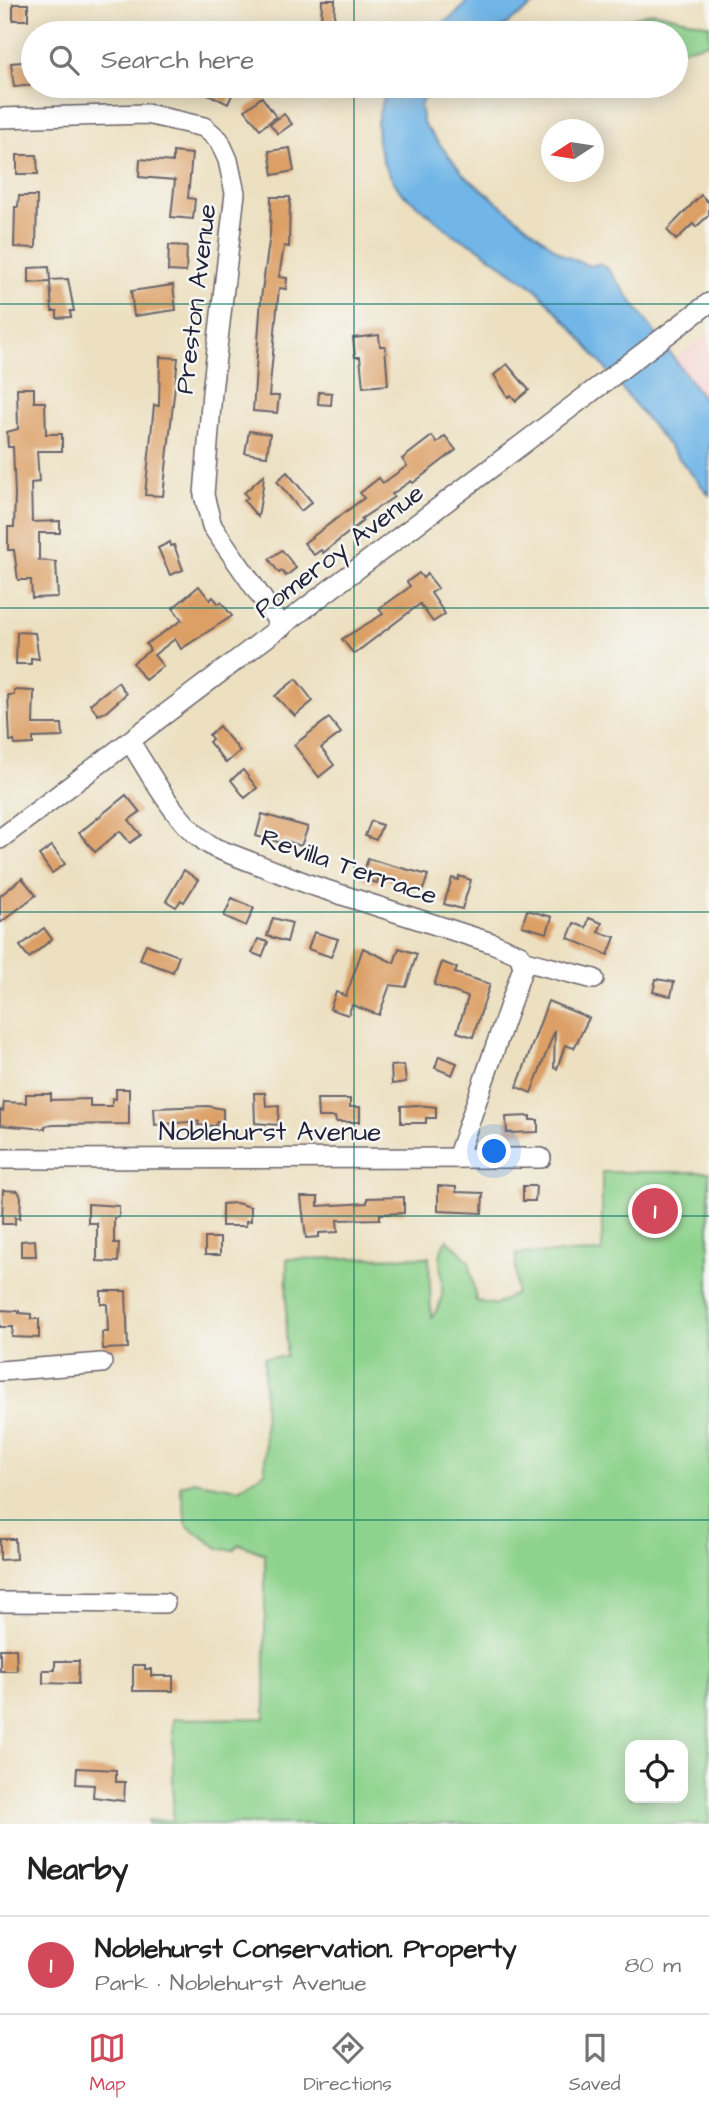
<!DOCTYPE html>
<html lang="en">
<head>
<meta charset="utf-8">
<style>
  :root { --surface:#fff; --page:#f6f6f6; --text:#222; --muted:#767676; --line:#e0e0e0; --accent:#d1495b }
  body { margin:0; font-family:"Architects Daughter",sans-serif; background:var(--page); color:var(--text) }
  .controls { position:absolute; right:21px; bottom:21px; display:grid; overflow:hidden; border-radius:14px; box-shadow:0 4px 18px #0003 }
  .controls button { width:63px; height:63px; display:grid; place-items:center; padding:0; border:0; border-bottom:2px solid var(--line); background:var(--surface); color:var(--text); font:35px sans-serif }
  .compass { position:absolute; left:541px; top:119px; width:63px; height:63px; border-radius:50%; background:var(--surface); box-shadow:0 4px 18px #0003; rotate:258deg }
  .you { position:absolute; left:495px; top:1152px; width:24px; height:24px; margin:-18px; border:5px solid #fff; border-radius:50%; background:#1a73e8; box-shadow:0 0 0 10px #1a73e833 }
  .badge { display:grid; place-items:center; width:46px; height:46px; border-radius:50%; background:var(--accent); color:#fff; font-size:23px; font-weight:700 }
  .pin { position:absolute; translate:-50% -50%; border:4px solid #fff; box-shadow:0 2px 7px #0006 }
  .list { margin:0; padding:0; list-style:none }
  h2 { display:flex; justify-content:space-between; align-items:center; height:91px; margin:0; padding:0 28px; font-size:30px }
  h2 small { font-size:23px; font-weight:400; color:var(--muted) }
  .list li { display:grid; grid-template-columns:46px 1fr auto; gap:21px; align-items:center; box-sizing:border-box; height:98px; padding:0 28px; border-top:2px solid var(--line) }
  .list b { display:block; font-size:26px; white-space:nowrap }
  .list p { margin:0; font-size:23px; white-space:nowrap; color:var(--muted) }
  .list em { font-size:23px; font-style:normal; color:var(--muted) }
  .icon { flex:none; width:38px; height:38px; fill:none; stroke:currentColor; stroke-width:2; stroke-linecap:round; stroke-linejoin:round }
  .map { position:relative; flex:none; width:709px; height:1824px; overflow:hidden }
  .search { position:absolute; background:var(--surface); box-shadow:0 4px 18px #0003; left:21px; right:21px; top:21px; height:77px; display:flex; align-items:center; gap:18px; box-sizing:border-box; padding:0 24px; border-radius:38px; color:var(--muted); font-size:26px }
  .sheet { height:189px; background:var(--surface) }
  nav { display:flex; justify-content:space-around; align-items:center; box-sizing:border-box; height:98px; border-top:2px solid var(--line); background:var(--surface); font-size:19px; color:var(--muted) }
  nav a { display:grid; justify-items:center; gap:4px }
  nav .on { color:var(--accent) }
  .map>svg:first-child { display:block }
  .built { fill:#f7d0cd }
  .green { fill:#8ed38d; stroke:#587a64; stroke-width:2; fill-rule:evenodd }
  .water { fill:#71b6e7; stroke:#4a6c91; stroke-width:2 }
  .building { fill:#dc9f65 }
  .lines { fill:none; stroke-linecap:round; stroke-linejoin:round }
  .minor-casing { stroke:#69646a; stroke-width:22 }
  .minor { stroke:#fff; stroke-width:19 }
  .grid { fill:none; stroke:#0f766e; stroke-width:2; stroke-opacity:0.55 }
  .labels { text-anchor:middle; dominant-baseline:central; stroke-width:5; stroke-linejoin:round; paint-order:stroke }
  .street-label { font-size:26px; fill:#22223b; stroke:#f6f6f2 }
</style>
</head>
<body>
<div class="map">
<svg width="709" height="1824" viewBox="0 0 709 1824">
  <rect width="100%" height="100%" fill="#f6f6f2"/>
  <filter id="ink" filterUnits="userSpaceOnUse"><feTurbulence type="fractalNoise" baseFrequency=".0143" numOctaves="2"/><feDisplacementMap in="SourceGraphic" scale="14" xChannelSelector="R" yChannelSelector="G"/><feConvolveMatrix kernelMatrix="1 2 1 2 8 2 1 2 1" color-interpolation-filters="sRGB"/></filter>
  <filter id="wash" filterUnits="userSpaceOnUse"><feTurbulence type="fractalNoise" baseFrequency=".00686" numOctaves="4" result="noise"/><feDisplacementMap in="SourceGraphic" scale="28" xChannelSelector="R" yChannelSelector="G"/><feGaussianBlur stdDeviation="1.57" result="paint"/><feColorMatrix in="noise" values="0 0 0 0 0 0 0 0 0 0 0 0 0 0 0 0 0 1.4 0 .05"/><feComposite in="paint" operator="in"/></filter>
  <g filter="url(#wash)">
    <rect width="100%" height="100%" fill="#ece0c1"/>
    <polygon class="built" points="709,333 709,406 674,360"/>
    <g class="green">
      <polygon points="654,12 709,25 709,43 676,51 676,33 571,33"/>
      <path d="M602,1172H709V1824H148V1821L173,1820V1719L265,1718V1554L239,1544L234,1550L220,1549L187,1526L180,1486L193,1481L238,1489L265,1472L264,1357H286L287,1259L429,1257L431,1317C456,1293 429,1260 447,1239L469,1261L476,1301L496,1305L516,1293V1254L602,1252ZM630,1745H683V1798H630Z"/>
    </g>
    <g class="water">
      <polygon points="468,0 541,0 494,33 429,33 458,12"/>
      <polygon points="387,86 430,86 420,106 423,123 464,175 563,255 589,266 599,264 608,269 709,406 709,495 573,329 537,290 474,245 455,236 399,190 384,165 378,143 377,121"/>
    </g>
    <g id="blocks">
      <g class="building">
        <polygon points="322,0 335,0 334,25 321,25"/>
        <rect x="13" y="4" width="15" height="16"/>
        <polygon points="33,61 33,85 14,87 11,63"/>
        <polygon points="192,86 236,86 228,104"/>
        <polygon points="262,97 276,117 260,129 245,110"/>
        <polygon points="284,114 292,124 278,134 270,124"/>
        <polygon points="290,148 294,171 273,175 269,151"/>
        <polygon points="173,152 192,154 188,198 195,199 193,219 171,217 175,180 139,177 140,159 173,162"/>
        <polygon points="17,155 37,155 38,174 17,174"/>
        <polygon points="701,195 709,203 709,215 696,227 693,224 676,240 667,230"/>
        <polygon points="19,196 37,196 36,248 14,247 15,207 18,207"/>
        <polygon points="271,197 290,197 289,247 284,246 279,277 287,278 286,289 279,288 269,396 279,396 277,413 253,411 261,298 270,235"/>
        <polygon points="169,245 187,246 186,272 168,271"/>
        <polygon points="49,267 50,280 68,279 74,311 70,311 71,317 57,318 57,311 52,311 50,282 29,283 29,268"/>
        <polygon points="173,285 176,310 134,316 131,291"/>
        <polygon points="379,335 380,346 385,346 388,385 363,387 360,357 355,357 353,338"/>
        <polygon points="160,357 178,358 163,496 145,495 154,405 159,406"/>
        <polygon points="507,364 529,390 516,401 511,395 508,397 494,375"/>
        <polygon points="17,388 34,388 34,402 45,402 46,434 62,434 62,451 37,451 39,482 31,483 32,522 60,521 60,533 39,533 39,560 56,562 58,597 32,598 31,580 18,580 14,550 8,550 8,527 14,527 15,494 13,447 8,447 7,432 18,429"/>
        <polygon points="319,392 332,393 331,405 318,404"/>
        <polygon points="249,431 270,434 267,456 245,453"/>
        <polygon points="432,436 437,443 445,436 456,450 413,483 411,481 392,494 394,497 361,519 363,521 323,553 321,550 314,555 304,543 364,498 360,493 379,478 383,483 407,466 402,459"/>
        <polygon points="287,472 312,502 301,511 277,481"/>
        <polygon points="264,475 263,486 258,517 244,501 248,498 244,493"/>
        <polygon points="170,542 171,546 174,545 183,570 170,575 158,548"/>
        <polygon points="282,550 296,568 286,576 282,571 279,573 269,559"/>
        <polygon points="419,573 423,578 427,574 438,588 431,593 445,614 433,622 420,604 354,654 342,639 383,614 379,609 407,589 410,586 407,582"/>
        <polygon points="199,586 210,600 213,597 219,604 221,602 232,616 181,649 175,639 154,655 163,666 145,680 133,663 150,650 146,644 182,620 173,608"/>
        <polygon points="17,632 35,633 39,659 31,658 31,664 16,664"/>
        <polygon points="296,679 313,701 295,716 275,696"/>
        <polygon points="118,682 126,694 106,712 98,715 90,704"/>
        <polygon points="14,690 34,691 33,724 62,724 63,737 33,738 33,744 15,745 14,741 10,741 8,695 14,695"/>
        <polygon points="329,718 341,733 321,748 334,765 319,777 294,745"/>
        <polygon points="219,726 240,751 226,763 209,742 212,739 209,735"/>
        <polygon points="243,770 257,788 245,798 231,780"/>
        <polygon points="126,795 140,812 129,820 141,835 130,843 120,831 95,852 79,833"/>
        <polygon points="262,814 308,827 301,846 284,840 282,843 256,836"/>
        <polygon points="371,821 382,825 376,840 365,836"/>
        <polygon points="52,846 65,864 52,873 39,855"/>
        <polygon points="368,859 428,875 423,890 414,890 379,876 377,883 361,878"/>
        <polygon points="184,870 198,880 184,902 181,900 176,907 166,901"/>
        <polygon points="459,876 471,880 462,909 444,904 452,878 458,880"/>
        <polygon points="22,878 36,895 0,923 0,896"/>
        <polygon points="232,898 254,908 246,926 224,916"/>
        <polygon points="527,910 552,917 547,933 522,926"/>
        <polygon points="273,918 292,923 287,942 267,936"/>
        <polygon points="589,918 602,923 598,932 615,937 608,955 568,938 574,923 586,928"/>
        <polygon points="44,928 52,939 29,958 20,946"/>
        <polygon points="314,932 338,939 331,957 308,949"/>
        <polygon points="258,939 268,942 262,957 252,953"/>
        <polygon points="146,944 179,956 173,972 140,960"/>
        <polygon points="363,948 394,963 399,948 417,954 406,987 390,985 379,1015 352,1005 348,1015 330,1009 336,992 346,996"/>
        <polygon points="442,962 457,968 455,973 490,984 473,1037 457,1032 468,997 434,985"/>
        <polygon points="656,979 674,982 671,996 653,992"/>
        <polygon points="548,1001 589,1018 574,1048 565,1045 557,1069 554,1068 555,1030 531,1093 517,1087"/>
        <polygon points="439,1056 457,1063 452,1075 435,1068"/>
        <polygon points="404,1065 406,1082 392,1084 391,1066"/>
        <polygon points="116,1089 129,1089 129,1124 54,1125 45,1126 45,1129 0,1125 0,1110 3,1111 4,1102 26,1103 26,1094 51,1094 51,1100 90,1099 90,1106 112,1106 112,1098 116,1099"/>
        <polygon points="254,1093 265,1093 266,1106 279,1105 278,1125 255,1123"/>
        <polygon points="317,1099 350,1099 350,1107 360,1107 360,1122 336,1122 335,1117 318,1117"/>
        <polygon points="417,1105 436,1107 436,1118 426,1118 426,1123 401,1123 401,1106"/>
        <polygon points="208,1106 223,1109 223,1122 217,1121 216,1126 198,1125 199,1121 155,1125 154,1108"/>
        <polygon points="530,1116 530,1120 538,1120 538,1132 507,1133 506,1117"/>
        <polygon points="438,1186 456,1187 456,1192 483,1193 482,1213 438,1211"/>
        <polygon points="523,1186 536,1186 535,1201 523,1201"/>
        <polygon points="3,1190 18,1191 21,1197 20,1218 15,1217 15,1224 2,1224"/>
        <polygon points="301,1197 318,1197 318,1206 367,1203 367,1198 404,1197 404,1213 380,1214 380,1219 337,1220 338,1232 319,1233 319,1237 306,1238"/>
        <polygon points="236,1203 251,1207 251,1221 246,1221 246,1226 222,1226 222,1204"/>
        <polygon points="88,1204 119,1206 119,1217 114,1218 114,1243 119,1243 118,1262 97,1261 97,1223 88,1223"/>
        <rect x="205" y="1238" width="15" height="17"/>
        <polygon points="35,1240 36,1256 21,1256 21,1241"/>
        <polygon points="101,1291 126,1291 128,1348 103,1349 102,1332 108,1332 107,1304 101,1304"/>
        <polygon points="0,1310 19,1311 19,1313 31,1314 31,1319 39,1319 39,1338 12,1337 13,1327 0,1327"/>
        <polygon points="0,1539 15,1539 16,1559 0,1560"/>
        <polygon points="0,1649 16,1649 17,1671 0,1671"/>
        <polygon points="55,1661 79,1661 78,1684 43,1683 43,1670 55,1670"/>
        <polygon points="133,1665 145,1665 145,1669 151,1669 151,1676 173,1676 173,1691 133,1691"/>
        <polygon points="77,1768 116,1770 116,1782 125,1782 124,1801 93,1797 94,1785 76,1784"/>
      </g>
    </g>
  </g>
  <g filter="url(#ink)">
    <use href="#blocks" fill-opacity="0" stroke="#69646a" stroke-width="2"/>
    <g class="lines">
      <defs>
        <g id="minor">
          <polyline points="0,118 147,114 204,127 219,140 228,160 235,193 212,392 204,495 212,526 282,627"/>
          <path d="M130,742C153,777 177,827 215,848L311,885L492,943L520,955L521,960L594,979"/>
          <polyline points="0,839 709,303"/>
          <polyline points="457,1158 523,967 521,960"/>
          <polyline points="0,1159 541,1158"/>
          <polyline points="0,1371 102,1363"/>
          <polyline points="0,1602 165,1603"/>
        </g>
      </defs>
      <use href="#minor" class="minor-casing"/>
      <use href="#minor" class="minor"/>
    </g>
  </g>
  <path class="grid" d="M354,0V33M354,86V1824M0,304H709M0,608H709M0,912H709M0,1216H709M0,1520H709"/>
  <g class="labels">
    <g class="street-label">
      <text transform="translate(196 299) rotate(-83)">Preston Avenue</text>
      <text transform="translate(339 551) rotate(-37)">Pomeroy Avenue</text>
      <text transform="translate(349 867) rotate(19)">Revilla Terrace</text>
      <text x="270" y="1132">Noblehurst Avenue</text>
    </g>
  </g>
</svg>
<div class="controls">
<button><svg class="icon" aria-label="locate" viewBox="0 0 24 24"><circle cx="12" cy="12" r="6"/><path d="M12 2v4M12 18v4M2 12h4M18 12h4"/></svg></button>
</div>
<svg class="compass" viewBox="-18 -18 36 36"><path d="M0-13l5 13h-10z" fill="#e53935"/><path d="M0 13l5-13h-10z" fill="#767676"/></svg>
<div class="you"></div>
<div class="pin badge" style="left:655px;top:1211px">1</div>
<div class="search"><svg class="icon" aria-label="search" viewBox="0 0 24 24"><circle cx="10" cy="10" r="6"/><path d="M15 15l6 6"/></svg>Search here</div>
</div>
<section class="sheet">
<h2>Nearby<small></small></h2>
<ul class="list">
<li><span class="badge">1</span><div><b>Noblehurst Conservation. Property</b><p>Park · Noblehurst Avenue</p></div><em>80 m</em></li>
</ul>
</section>
<nav>
<a class="on"><svg class="icon" aria-label="map" viewBox="0 0 24 24"><path d="M3 6l6-2 6 2 6-2v14l-6 2-6-2-6 2zM9 4v14M15 6v14"/></svg>Map</a>
<a><svg class="icon" aria-label="directions" viewBox="0 0 24 24"><path d="M12 3l9 9-9 9-9-9zM9 14v-3h6M13 9l2 2-2 2"/></svg>Directions</a>
<a><svg class="icon" aria-label="saved" viewBox="0 0 24 24"><path d="M7 4h10v16l-5-4-5 4z"/></svg>Saved</a>
</nav>
</body>
</html>
